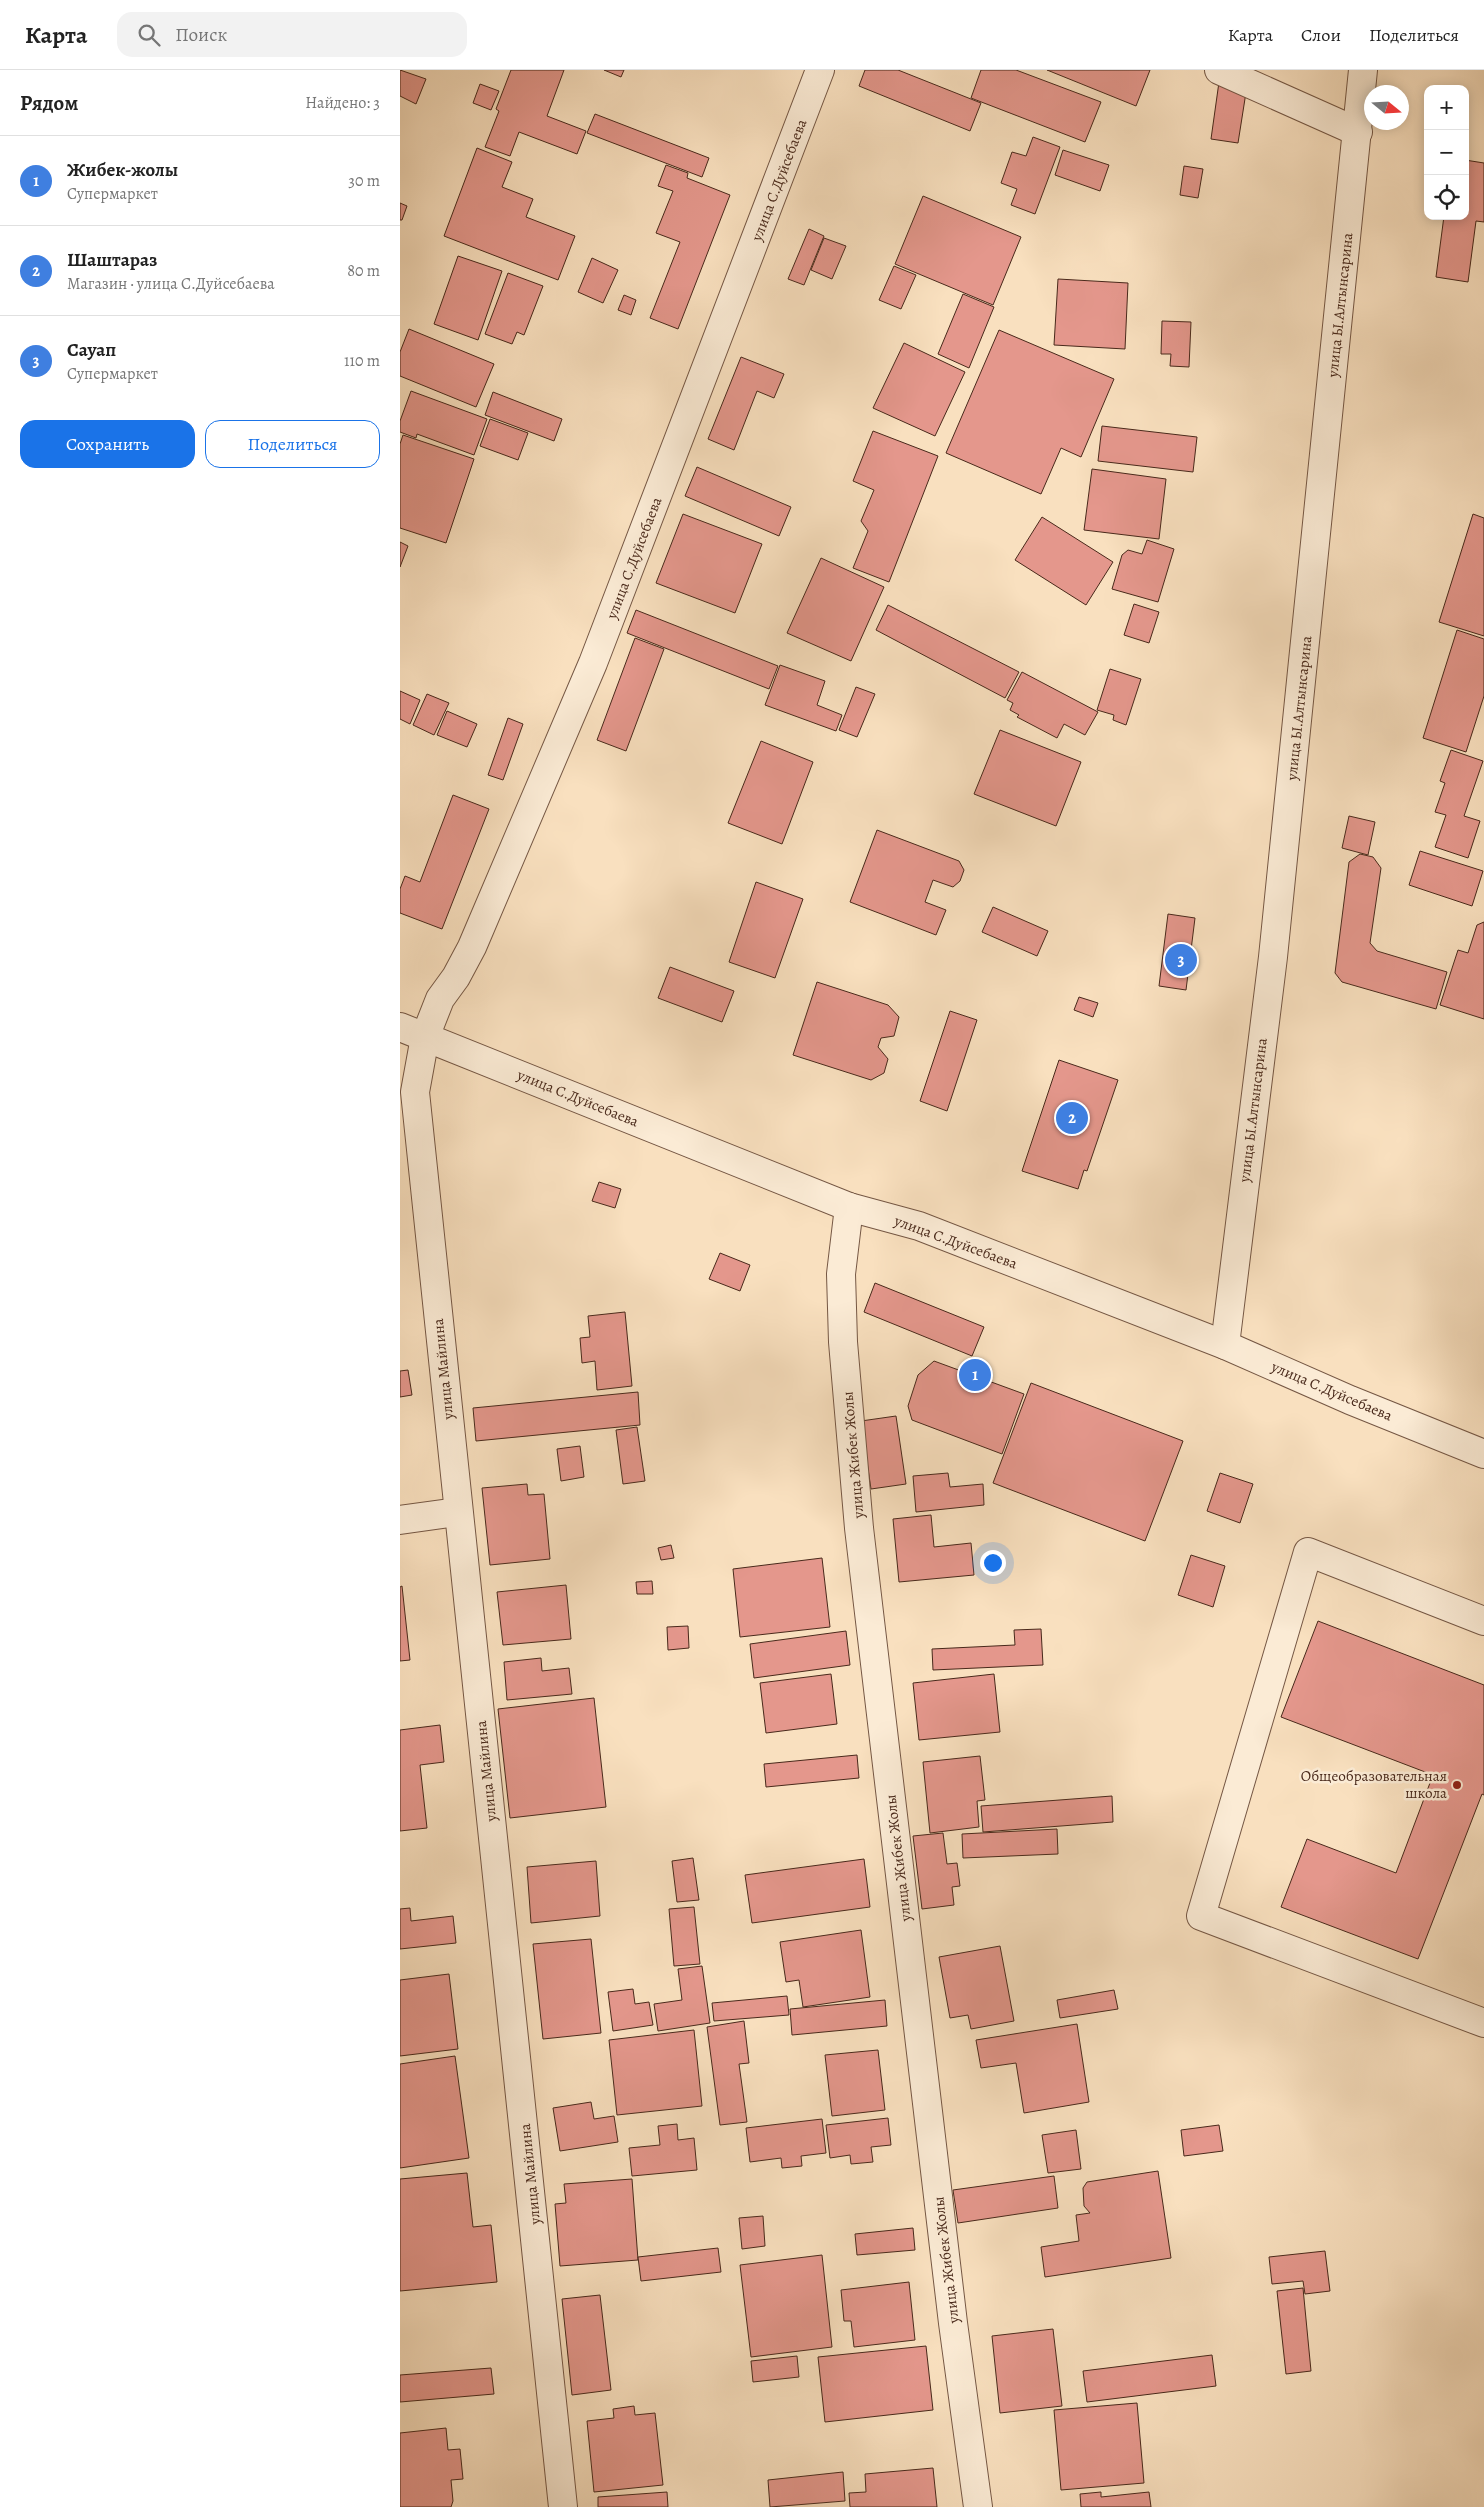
<!DOCTYPE html>
<html lang="ru">
<head>
<meta charset="utf-8">
<style>
  :root { --surface:#fff; --page:#f2f2f2; --text:#222; --muted:#767676; --line:#e0e0e0; --accent:#1a73e8 }
  body { margin:0; font-family:Alegreya,serif; background:var(--page); color:var(--text) }
  .controls { position:absolute; right:15px; top:15px; display:grid; overflow:hidden; border-radius:10px; box-shadow:0 2px 12px #0003 }
  .controls button { width:45px; height:45px; display:grid; place-items:center; padding:0; border:0; border-bottom:1px solid var(--line); background:var(--surface); color:var(--text); font:25px sans-serif }
  .compass { position:absolute; left:964px; top:15px; width:45px; height:45px; border-radius:50%; background:var(--surface); box-shadow:0 2px 12px #0003; rotate:108deg }
  .you { position:absolute; left:592px; top:1492px; width:18px; height:18px; margin:-12px; border:4px solid #fff; border-radius:50%; background:#1a73e8; box-shadow:0 0 0 8px #1a73e833 }
  .badge { display:grid; place-items:center; width:32px; height:32px; border-radius:50%; background:var(--accent); color:#fff; font-size:16px; font-weight:700 }
  .pin { position:absolute; translate:-50% -50%; border:2px solid #fff; box-shadow:0 1px 5px #0006 }
  .list { margin:0; padding:0; list-style:none }
  h2 { display:flex; justify-content:space-between; align-items:center; height:65px; margin:0; padding:0 20px; font-size:21px }
  h2 small { font-size:16px; font-weight:400; color:var(--muted) }
  .list li { display:grid; grid-template-columns:32px 1fr auto; gap:15px; align-items:center; box-sizing:border-box; height:90px; padding:0 20px; border-top:1px solid var(--line) }
  .list b { display:block; font-size:19px; white-space:nowrap }
  .list p { margin:0; font-size:16px; white-space:nowrap; color:var(--muted) }
  .list em { font-size:16px; font-style:normal; color:var(--muted) }
  .actions { display:flex; gap:10px; padding:15px 20px }
  .actions a { flex:1; padding:11px 0; border:1px solid var(--accent); border-radius:15px; text-align:center; font-size:18px; color:var(--accent) }
  .actions .main { background:var(--accent); color:#fff }
  .icon { flex:none; width:28px; height:28px; fill:none; stroke:currentColor; stroke-width:2; stroke-linecap:round; stroke-linejoin:round }
  .map { position:relative; flex:none; width:1084px; height:2437px; overflow:hidden }
  header { display:flex; align-items:center; gap:30px; box-sizing:border-box; height:70px; padding:0 25px; background:var(--surface); border-bottom:1px solid var(--line) }
  header strong { font-size:24px }
  nav { display:flex; gap:28px; margin-inline-start:auto; font-size:18px }
  .search { width:350px; height:45px; background:var(--page); display:flex; align-items:center; gap:12px; box-sizing:border-box; padding:0 18px; border-radius:15px; color:var(--muted); font-size:19px }
  main { display:flex }
  aside { flex:1; background:var(--surface) }
  .map>svg:first-child { display:block }
  .building { fill:#e4978c; stroke:#49291b }
  .lines { fill:none; stroke-linecap:round; stroke-linejoin:round }
  .minor-casing { stroke:#755744; stroke-width:30 }
  .minor { stroke:#fbebd5; stroke-width:28 }
  .poi-dot { fill:#8f2418; stroke:#fbebd5; stroke-width:2 }
  .labels { text-anchor:middle; dominant-baseline:central; stroke-width:5; stroke-linejoin:round; paint-order:stroke }
  .street-label { font-size:15px; fill:#49291b; stroke:#fbebd5 }
  .poi-label { font-size:15px; fill:#49291b; stroke:#fbebd5; text-anchor:end }
</style>
</head>
<body>
<header>
<strong>Карта</strong>
<div class="search"><svg class="icon" aria-label="search" viewBox="0 0 24 24"><circle cx="10" cy="10" r="6"/><path d="M15 15l6 6"/></svg>Поиск</div>
<nav><a>Карта</a><a>Слои</a><a>Поделиться</a></nav>
</header>
<main>
<aside>
<h2>Рядом<small>Найдено: 3</small></h2>
<ul class="list">
<li><span class="badge" style="background:#3f7fe0">1</span><div><b>Жибек-жолы</b><p>Супермаркет</p></div><em>30 m</em></li>
<li><span class="badge" style="background:#3f7fe0">2</span><div><b>Шаштараз</b><p>Магазин · улица С.Дуйсебаева</p></div><em>80 m</em></li>
<li><span class="badge" style="background:#3f7fe0">3</span><div><b>Сауап</b><p>Супермаркет</p></div><em>110 m</em></li>
</ul>
<div class="actions"><a class="main">Сохранить</a><a>Поделиться</a></div>
</aside>
<div class="map">
<svg width="1084" height="2437" viewBox="0 0 1084 2437">
  <rect width="100%" height="100%" fill="#f9e0bf"/>
  <filter id="stains"><feTurbulence type="fractalNoise" baseFrequency=".004" numOctaves="4"/><feColorMatrix values="0 0 0 0 .2 0 0 0 0 .09 0 0 0 0 .02 0 0 0 .5 -.17"/></filter>
  <radialGradient id="worn" r=".72"><stop offset=".6" stop-color="#630" stop-opacity="0"/><stop offset="1" stop-color="#630" stop-opacity=".3"/></radialGradient>
  <g class="building">
    <polygon points="0,0 26,9 16,34 0,26"/>
    <polygon points="111,0 164,0 147,46 186,61 177,84 119,62 110,86 85,77 99,41 96,39"/>
    <polygon points="204,0 224,0 221,7"/>
    <polygon points="465,0 498,0 581,33 570,61 459,16"/>
    <polygon points="581,0 616,0 701,32 685,72 571,28"/>
    <polygon points="647,0 750,0 736,36"/>
    <polygon points="819,12 847,16 838,73 811,69"/>
    <polygon points="80,14 99,21 91,40 73,33"/>
    <polygon points="195,44 309,88 302,107 187,63"/>
    <polygon points="633,67 660,77 635,144 611,135 617,119 601,113 612,82 626,86"/>
    <polygon points="77,78 112,92 102,117 133,129 126,147 175,166 158,210 44,166"/>
    <polygon points="663,80 709,95 700,121 655,105"/>
    <polygon points="1065,90 1084,93 1084,152 1076,151 1068,212 1036,207 1044,146 1065,146"/>
    <polygon points="266,95 288,103 287,108 330,125 278,259 250,248 280,172 256,163 273,121 258,116"/>
    <polygon points="784,96 803,99 798,128 780,125"/>
    <polygon points="523,126 621,167 593,235 495,194"/>
    <polygon points="0,133 7,136 2,150 0,150"/>
    <polygon points="409,159 424,166 404,215 388,209"/>
    <polygon points="424,168 446,176 432,209 411,200"/>
    <polygon points="58,186 102,201 78,270 34,254"/>
    <polygon points="192,188 218,200 203,233 178,222"/>
    <polygon points="494,196 516,205 501,239 479,230"/>
    <polygon points="108,203 143,216 124,265 117,262 112,274 85,264"/>
    <polygon points="658,209 728,213 725,279 654,275"/>
    <polygon points="563,224 594,237 569,298 538,284"/>
    <polygon points="224,225 236,230 231,245 218,240"/>
    <polygon points="762,251 791,252 789,297 770,296 771,284 761,284"/>
    <polygon points="9,259 94,294 76,337 0,306 0,282"/>
    <polygon points="599,260 714,309 681,387 661,378 641,424 546,383"/>
    <polygon points="504,273 565,302 535,366 473,338"/>
    <polygon points="341,287 384,304 374,328 357,321 334,380 308,369"/>
    <polygon points="11,321 87,349 74,385 17,364 16,368 0,362 0,351"/>
    <polygon points="93,322 162,349 154,371 85,345"/>
    <polygon points="90,349 128,363 118,390 80,376"/>
    <polygon points="702,356 797,367 793,402 698,391"/>
    <polygon points="473,361 538,386 489,512 453,498 468,461 461,451 474,420 453,411"/>
    <polygon points="3,365 74,389 46,473 0,458 0,374"/>
    <polygon points="297,397 391,437 379,466 285,426"/>
    <polygon points="692,399 766,409 759,469 684,460"/>
    <polygon points="283,444 362,474 335,543 256,513"/>
    <polygon points="1073,444 1084,448 1084,566 1039,552"/>
    <polygon points="642,447 713,492 686,535 615,490"/>
    <polygon points="747,470 774,479 758,532 712,519 722,485 728,480 742,484"/>
    <polygon points="0,472 8,476 0,497"/>
    <polygon points="421,488 484,517 451,591 387,563"/>
    <polygon points="734,534 759,542 749,573 724,565"/>
    <polygon points="488,535 619,602 605,628 476,560"/>
    <polygon points="236,540 378,596 369,619 227,563"/>
    <polygon points="1057,560 1084,569 1084,626 1066,682 1023,668"/>
    <polygon points="235,568 264,579 226,681 197,670"/>
    <polygon points="380,595 425,611 417,635 442,645 436,661 365,635"/>
    <polygon points="710,599 741,609 726,655 713,650 714,645 697,640"/>
    <polygon points="622,602 698,642 685,665 664,654 657,668 617,647 619,645 610,640 613,633 607,630"/>
    <polygon points="456,617 475,624 457,667 439,660"/>
    <polygon points="0,621 20,630 10,654 0,649"/>
    <polygon points="27,624 49,633 34,665 13,655"/>
    <polygon points="47,641 77,654 67,677 37,665"/>
    <polygon points="108,648 123,654 103,710 88,705"/>
    <polygon points="600,660 681,692 656,756 574,724"/>
    <polygon points="361,671 413,692 382,774 328,753"/>
    <polygon points="1051,680 1083,691 1064,746 1080,751 1068,788 1035,777 1046,745 1035,742 1045,713 1040,711"/>
    <polygon points="53,725 89,739 42,859 0,843 0,819 5,806 20,812"/>
    <polygon points="949,746 975,752 968,785 942,778"/>
    <polygon points="477,760 559,791 564,800 560,811 553,817 533,810 525,832 546,840 536,865 450,832"/>
    <polygon points="1020,781 1083,801 1072,836 1009,815"/>
    <polygon points="960,784 973,787 981,798 970,873 977,881 1047,902 1036,939 942,912 935,903 949,792"/>
    <polygon points="356,812 403,829 375,908 329,892"/>
    <polygon points="593,837 648,861 637,886 582,862"/>
    <polygon points="768,844 795,848 786,920 759,916"/>
    <polygon points="1084,852 1084,949 1040,935 1058,880 1068,883 1077,855"/>
    <polygon points="270,897 334,921 322,952 258,928"/>
    <polygon points="417,912 488,935 499,947 494,966 481,968 478,977 488,989 484,1003 471,1010 393,985"/>
    <polygon points="679,927 698,933 693,947 674,940"/>
    <polygon points="550,941 577,950 547,1041 520,1031"/>
    <polygon points="659,990 718,1010 687,1101 684,1100 678,1119 622,1101"/>
    <polygon points="199,1112 221,1119 215,1138 192,1131"/>
    <polygon points="320,1183 350,1195 340,1221 309,1209"/>
    <polygon points="475,1213 584,1257 572,1286 464,1242"/>
    <polygon points="225,1242 232,1316 197,1320 195,1291 182,1293 180,1268 190,1267 188,1246"/>
    <polygon points="534,1291 624,1324 602,1384 512,1350 508,1336 518,1305"/>
    <polygon points="8,1300 12,1325 0,1327 0,1301"/>
    <polygon points="631,1313 783,1371 745,1471 593,1413"/>
    <polygon points="238,1322 240,1355 76,1371 73,1338"/>
    <polygon points="496,1346 506,1414 471,1419 461,1351"/>
    <polygon points="237,1357 245,1411 223,1414 216,1360"/>
    <polygon points="180,1376 184,1407 161,1411 157,1379"/>
    <polygon points="548,1403 550,1417 583,1414 584,1435 516,1442 513,1406"/>
    <polygon points="820,1403 853,1414 840,1453 807,1441"/>
    <polygon points="127,1414 128,1425 144,1424 150,1489 90,1495 82,1418"/>
    <polygon points="531,1445 534,1477 571,1473 574,1505 499,1512 493,1449"/>
    <polygon points="271,1475 274,1488 261,1490 258,1478"/>
    <polygon points="791,1485 825,1496 813,1537 778,1525"/>
    <polygon points="422,1488 430,1557 340,1567 333,1499"/>
    <polygon points="252,1511 253,1524 237,1524 236,1512"/>
    <polygon points="166,1515 171,1569 103,1575 97,1522"/>
    <polygon points="2,1516 10,1590 0,1591 0,1517"/>
    <polygon points="918,1551 1084,1615 1084,1725 1082,1724 1018,1889 881,1837 907,1769 996,1803 1033,1705 881,1647"/>
    <polygon points="288,1556 289,1578 268,1580 267,1557"/>
    <polygon points="641,1559 643,1595 533,1600 532,1579 615,1575 614,1560"/>
    <polygon points="446,1561 450,1595 354,1608 350,1574"/>
    <polygon points="141,1588 142,1601 169,1598 172,1624 107,1630 104,1592"/>
    <polygon points="431,1604 437,1654 366,1663 360,1613"/>
    <polygon points="594,1604 600,1662 519,1670 513,1613"/>
    <polygon points="194,1628 206,1737 110,1748 98,1639"/>
    <polygon points="40,1655 44,1692 20,1695 27,1758 0,1761 0,1660"/>
    <polygon points="457,1685 459,1708 366,1717 364,1694"/>
    <polygon points="580,1686 585,1730 577,1731 579,1757 530,1763 523,1692"/>
    <polygon points="712,1726 713,1752 583,1762 581,1736"/>
    <polygon points="657,1759 658,1784 563,1788 562,1764"/>
    <polygon points="543,1763 547,1794 557,1793 560,1816 552,1817 554,1835 522,1839 513,1766"/>
    <polygon points="293,1788 299,1830 277,1832 272,1791"/>
    <polygon points="464,1789 470,1837 352,1853 345,1805"/>
    <polygon points="196,1791 200,1846 131,1853 127,1797"/>
    <polygon points="294,1837 300,1894 274,1896 269,1839"/>
    <polygon points="10,1838 11,1851 53,1846 56,1873 0,1879 0,1839"/>
    <polygon points="461,1860 470,1927 403,1937 399,1910 386,1912 380,1872"/>
    <polygon points="191,1869 201,1963 143,1969 133,1874"/>
    <polygon points="600,1876 614,1951 571,1959 568,1945 550,1948 539,1887"/>
    <polygon points="302,1896 310,1953 258,1961 254,1934 282,1930 278,1899"/>
    <polygon points="49,1904 58,1979 0,1986 0,1910"/>
    <polygon points="233,1919 235,1934 249,1932 253,1955 213,1961 208,1922"/>
    <polygon points="714,1920 718,1939 660,1948 657,1930"/>
    <polygon points="387,1926 389,1945 314,1951 312,1933"/>
    <polygon points="485,1930 487,1956 392,1965 390,1939"/>
    <polygon points="344,1951 349,1993 339,1994 347,2052 320,2055 307,1957"/>
    <polygon points="677,1954 689,2032 624,2043 616,1993 581,1998 576,1970"/>
    <polygon points="294,1960 302,2036 217,2045 209,1970"/>
    <polygon points="478,1980 485,2040 432,2046 425,1985"/>
    <polygon points="55,1986 69,2088 0,2098 0,1994"/>
    <polygon points="191,2032 194,2049 214,2046 218,2072 160,2081 153,2038"/>
    <polygon points="488,2048 491,2075 471,2077 473,2092 451,2094 450,2085 430,2088 426,2055"/>
    <polygon points="422,2049 426,2083 401,2086 402,2096 382,2098 381,2088 350,2092 346,2058"/>
    <polygon points="277,2054 278,2070 294,2068 297,2100 232,2106 229,2078 260,2075 258,2056"/>
    <polygon points="819,2055 823,2081 784,2086 781,2060"/>
    <polygon points="676,2060 681,2099 648,2103 642,2065"/>
    <polygon points="758,2101 771,2188 645,2207 641,2177 679,2171 676,2145 690,2143 684,2136 683,2118 687,2112"/>
    <polygon points="67,2103 73,2157 91,2155 97,2212 0,2221 0,2109"/>
    <polygon points="654,2106 658,2138 558,2153 553,2120"/>
    <polygon points="232,2109 238,2190 160,2196 155,2134 166,2133 164,2114"/>
    <polygon points="363,2146 365,2176 342,2179 339,2148"/>
    <polygon points="513,2158 515,2180 457,2185 455,2164"/>
    <polygon points="318,2178 321,2202 241,2211 238,2187"/>
    <polygon points="925,2181 930,2221 905,2224 903,2211 872,2214 869,2187"/>
    <polygon points="422,2185 432,2277 351,2287 340,2195"/>
    <polygon points="509,2212 515,2270 454,2277 451,2251 444,2251 441,2220"/>
    <polygon points="903,2218 911,2301 886,2304 877,2221"/>
    <polygon points="200,2225 211,2320 172,2325 162,2229"/>
    <polygon points="653,2259 662,2336 600,2343 592,2266"/>
    <polygon points="526,2276 533,2340 425,2352 418,2287"/>
    <polygon points="812,2285 816,2316 687,2332 683,2301"/>
    <polygon points="397,2286 399,2307 353,2312 351,2291"/>
    <polygon points="91,2298 94,2324 0,2332 0,2305"/>
    <polygon points="737,2333 744,2413 661,2420 654,2340"/>
    <polygon points="234,2336 235,2345 255,2343 263,2415 194,2422 187,2351 214,2348 213,2339"/>
    <polygon points="46,2358 48,2380 60,2379 63,2409 51,2410 53,2431 51,2437 0,2437 0,2363"/>
    <polygon points="533,2398 537,2437 450,2437 449,2423 466,2422 465,2404"/>
    <polygon points="443,2402 445,2431 370,2437 368,2410"/>
    <polygon points="267,2422 268,2437 198,2437 198,2427"/>
    <polygon points="701,2422 701,2427 749,2422 751,2437 681,2437 680,2424"/>
  </g>
  <g class="lines">
    <defs>
      <g id="minor">
        <polyline points="819,0 958,62"/>
        <polyline points="0,957 449,1137 519,1156 825,1275 950,1330 1084,1384"/>
        <polyline points="449,1137 441,1204 443,1272 459,1458 553,2253 578,2437"/>
        <polyline points="825,1275 873,887 963,0"/>
        <polyline points="0,1450 57,1442"/>
        <polyline points="1084,1551 908,1482 801,1846 1084,1953"/>
        <path d="M163,2437C116,1965 62,1494 15,1022L25,967L40,929L56,907L72,877L193,593L420,0"/>
      </g>
    </defs>
    <use href="#minor" class="minor-casing"/>
    <use href="#minor" class="minor"/>
  </g>
  <circle class="poi-dot" cx="1057" cy="1715" r="5"/>
  <g class="labels">
    <g class="street-label">
      <text transform="translate(379 110) rotate(-69)">улица С.Дуйсебаева</text>
      <text transform="translate(940 235) rotate(-84)">улица Ы.Алтынсарина</text>
      <text transform="translate(234 488) rotate(-69)">улица С.Дуйсебаева</text>
      <text transform="translate(899 638) rotate(-84)">улица Ы.Алтынсарина</text>
      <text transform="translate(178 1028) rotate(22)">улица С.Дуйсебаева</text>
      <text transform="translate(853 1040) rotate(-83)">улица Ы.Алтынсарина</text>
      <text transform="translate(556 1172) rotate(20)">улица С.Дуйсебаева</text>
      <text transform="translate(43 1299) rotate(-96)">улица Майлина</text>
      <text transform="translate(932 1321) rotate(23)">улица С.Дуйсебаева</text>
      <text transform="translate(453 1385) rotate(-95)">улица Жибек Жолы</text>
      <text transform="translate(86 1701) rotate(-96)">улица Майлина</text>
      <text transform="translate(498 1788) rotate(-97)">улица Жибек Жолы</text>
      <text transform="translate(130 2104) rotate(-96)">улица Майлина</text>
      <text transform="translate(546 2190) rotate(-97)">улица Жибек Жолы</text>
    </g>
    <g class="poi-label">
      <text x="1047" y="1706">Общеобразовательная<tspan x="1047" dy="17">школа</tspan></text>
    </g>
  </g>
  <rect width="100%" height="100%" filter="url(#stains)"/>
  <rect width="100%" height="100%" fill="url(#worn)"/>
</svg>
<div class="controls">
<button>+</button>
<button>−</button>
<button><svg class="icon" aria-label="locate" viewBox="0 0 24 24"><circle cx="12" cy="12" r="6"/><path d="M12 2v4M12 18v4M2 12h4M18 12h4"/></svg></button>
</div>
<svg class="compass" viewBox="-18 -18 36 36"><path d="M0-13l5 13h-10z" fill="#e53935"/><path d="M0 13l5-13h-10z" fill="#767676"/></svg>
<div class="you"></div>
<div class="pin badge" style="left:575px;top:1305px;background:#3f7fe0">1</div>
<div class="pin badge" style="left:672px;top:1048px;background:#3f7fe0">2</div>
<div class="pin badge" style="left:781px;top:890px;background:#3f7fe0">3</div>
</div>
</main>
</body>
</html>
